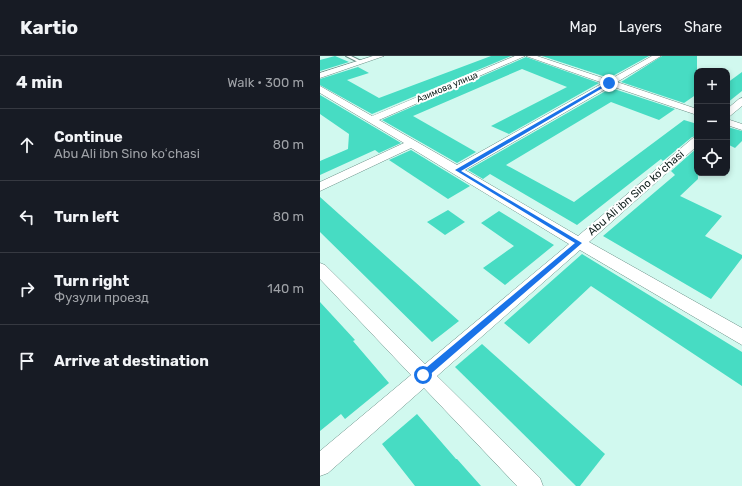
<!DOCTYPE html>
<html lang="en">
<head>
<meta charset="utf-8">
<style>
  :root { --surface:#171b24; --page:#242831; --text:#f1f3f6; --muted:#9ea1a6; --line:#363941 }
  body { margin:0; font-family:Rubik,sans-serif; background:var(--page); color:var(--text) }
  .controls { position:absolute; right:12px; top:12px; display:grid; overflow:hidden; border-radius:8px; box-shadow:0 2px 6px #0003 }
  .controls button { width:36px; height:36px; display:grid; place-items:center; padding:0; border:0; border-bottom:1px solid var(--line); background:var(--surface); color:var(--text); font:20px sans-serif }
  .stop { position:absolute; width:12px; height:12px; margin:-9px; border:3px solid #1a73e8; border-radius:50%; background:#fff }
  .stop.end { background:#1a73e8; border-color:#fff; box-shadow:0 1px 4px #0008 }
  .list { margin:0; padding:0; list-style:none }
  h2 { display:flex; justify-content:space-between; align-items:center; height:52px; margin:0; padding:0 16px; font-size:17px }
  h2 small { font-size:13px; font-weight:400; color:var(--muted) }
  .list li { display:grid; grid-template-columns:26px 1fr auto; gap:12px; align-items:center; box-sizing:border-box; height:72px; padding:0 16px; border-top:1px solid var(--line) }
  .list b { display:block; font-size:15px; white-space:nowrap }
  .list p { margin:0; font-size:13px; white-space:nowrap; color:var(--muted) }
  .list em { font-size:13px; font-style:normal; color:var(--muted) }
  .icon { flex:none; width:22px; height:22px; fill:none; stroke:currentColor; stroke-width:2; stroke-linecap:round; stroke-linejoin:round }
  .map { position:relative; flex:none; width:422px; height:430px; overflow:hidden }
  header { display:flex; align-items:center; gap:24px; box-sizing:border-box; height:56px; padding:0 20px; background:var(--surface); border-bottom:1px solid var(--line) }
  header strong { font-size:19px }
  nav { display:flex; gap:22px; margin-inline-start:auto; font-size:14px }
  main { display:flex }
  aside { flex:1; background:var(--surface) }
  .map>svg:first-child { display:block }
  .building { fill:#47dcc3 }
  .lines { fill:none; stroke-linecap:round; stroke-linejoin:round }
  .service-casing { stroke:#6a9087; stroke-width:2 }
  .minor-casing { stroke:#6a9087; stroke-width:1 }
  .service { fill:#fff; fill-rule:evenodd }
  .minor { fill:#fff; fill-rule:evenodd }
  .route { fill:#1a73e8 }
  .labels { text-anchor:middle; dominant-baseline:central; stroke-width:4; stroke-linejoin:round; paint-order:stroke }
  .far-street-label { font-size:9px; fill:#0f1e1b; stroke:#fff }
  .street-label { font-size:11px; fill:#0f1e1b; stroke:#fff }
</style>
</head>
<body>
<header>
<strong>Kartio</strong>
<nav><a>Map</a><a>Layers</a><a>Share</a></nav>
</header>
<main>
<aside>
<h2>4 min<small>Walk · 300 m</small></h2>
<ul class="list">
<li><svg class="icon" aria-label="ahead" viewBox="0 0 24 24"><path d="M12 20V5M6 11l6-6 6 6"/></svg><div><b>Continue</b><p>Abu Ali ibn Sino koʻchasi</p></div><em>80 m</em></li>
<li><svg class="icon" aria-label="left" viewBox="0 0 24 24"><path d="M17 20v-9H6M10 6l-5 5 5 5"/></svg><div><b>Turn left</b></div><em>80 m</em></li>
<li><svg class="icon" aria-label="right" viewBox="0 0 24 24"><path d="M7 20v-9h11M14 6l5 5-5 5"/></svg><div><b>Turn right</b><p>Фузули проезд</p></div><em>140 m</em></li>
<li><svg class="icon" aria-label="arrive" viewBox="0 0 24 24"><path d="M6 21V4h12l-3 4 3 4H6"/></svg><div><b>Arrive at destination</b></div></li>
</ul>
</aside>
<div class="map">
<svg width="422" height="430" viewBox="0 0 422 430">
  <rect width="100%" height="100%" fill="#d1f9ef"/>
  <g class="building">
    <polygon points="15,0 29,6 0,15 0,4"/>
    <polygon points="171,0 191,0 52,58 0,29 0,23 38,11 49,17 27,24 59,42"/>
    <polygon points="222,0 329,0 289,22"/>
    <polygon points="342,0 377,0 377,38 364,47 301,26"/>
    <polygon points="206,1 279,27 189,78 171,70 247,31 202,13 93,60 156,96 137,107 62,64"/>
    <polygon points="422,16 422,35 407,47 407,27"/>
    <polygon points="291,32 355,53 339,64 291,46 186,109 254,146 364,64 377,68 377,80 372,81 343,105 341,103 257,169 170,118 163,123 148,114"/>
    <polygon points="0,39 81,87 59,97 55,94 0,119 0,105 28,93 29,78 0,58"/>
    <polygon points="407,71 422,75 422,85 415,92 407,88"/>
    <polygon points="377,92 378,123 360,140 402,160 385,180 422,199 422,202 391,243 283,180 355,119 351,115"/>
    <polygon points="91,94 150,130 128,143 69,104"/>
    <polygon points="0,141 77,210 139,265 112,286 0,176"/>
    <polygon points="128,154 145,166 125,179 107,166"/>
    <polygon points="179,155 234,189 185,229 163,212 194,190 161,167"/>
    <polygon points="262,198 422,296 422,330 271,230 209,288 184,267"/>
    <polygon points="0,246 35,284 33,285 69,327 25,363 21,358 0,375"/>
    <polygon points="162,288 285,398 260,430 256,430 135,311"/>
    <polygon points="97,358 136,403 137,403 161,430 95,430 62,388"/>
  </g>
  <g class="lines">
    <defs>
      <polygon id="service" points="26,0 31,0 43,6 40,7"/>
      <g id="minor">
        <polygon points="53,0 64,0 0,22 0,17"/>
        <polygon points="195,0 205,0 59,64 137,109 283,27 206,0 217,0 289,24 332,0 341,0 297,26 377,53 377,59 291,30 145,114 258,180 373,82 377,81 377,90 269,186 422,272 422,289 260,194 117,320 220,422 223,430 197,430 104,332 8,417 0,420 0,395 91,319 0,223 0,207 5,209 105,308 249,188 91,92 0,135 0,126 84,87 0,37 0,30 52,60"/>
        <polygon points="422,42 422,50 410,60 407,61 407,53 419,43"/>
        <polygon points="407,63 422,68 422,74 407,69"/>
      </g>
    </defs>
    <use href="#service" class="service-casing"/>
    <use href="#minor" class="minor-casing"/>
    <use href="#service" class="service"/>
    <use href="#minor" class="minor"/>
  </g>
  <polygon class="route" points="288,26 291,27 141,115 262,187 106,322 100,322 100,317 255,187 135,114"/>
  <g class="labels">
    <g class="far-street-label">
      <text transform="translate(127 31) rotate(-23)">Азимова улица</text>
    </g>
    <g class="street-label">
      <text transform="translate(316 137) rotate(-41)">Abu Ali ibn Sino koʻchasi</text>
    </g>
  </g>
</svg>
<div class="controls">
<button>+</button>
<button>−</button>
<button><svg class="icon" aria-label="locate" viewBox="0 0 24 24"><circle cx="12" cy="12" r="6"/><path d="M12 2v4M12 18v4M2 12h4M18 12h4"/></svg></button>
</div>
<div class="stop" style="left:103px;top:319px"></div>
<div class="stop end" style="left:289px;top:27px"></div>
</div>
</main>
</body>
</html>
